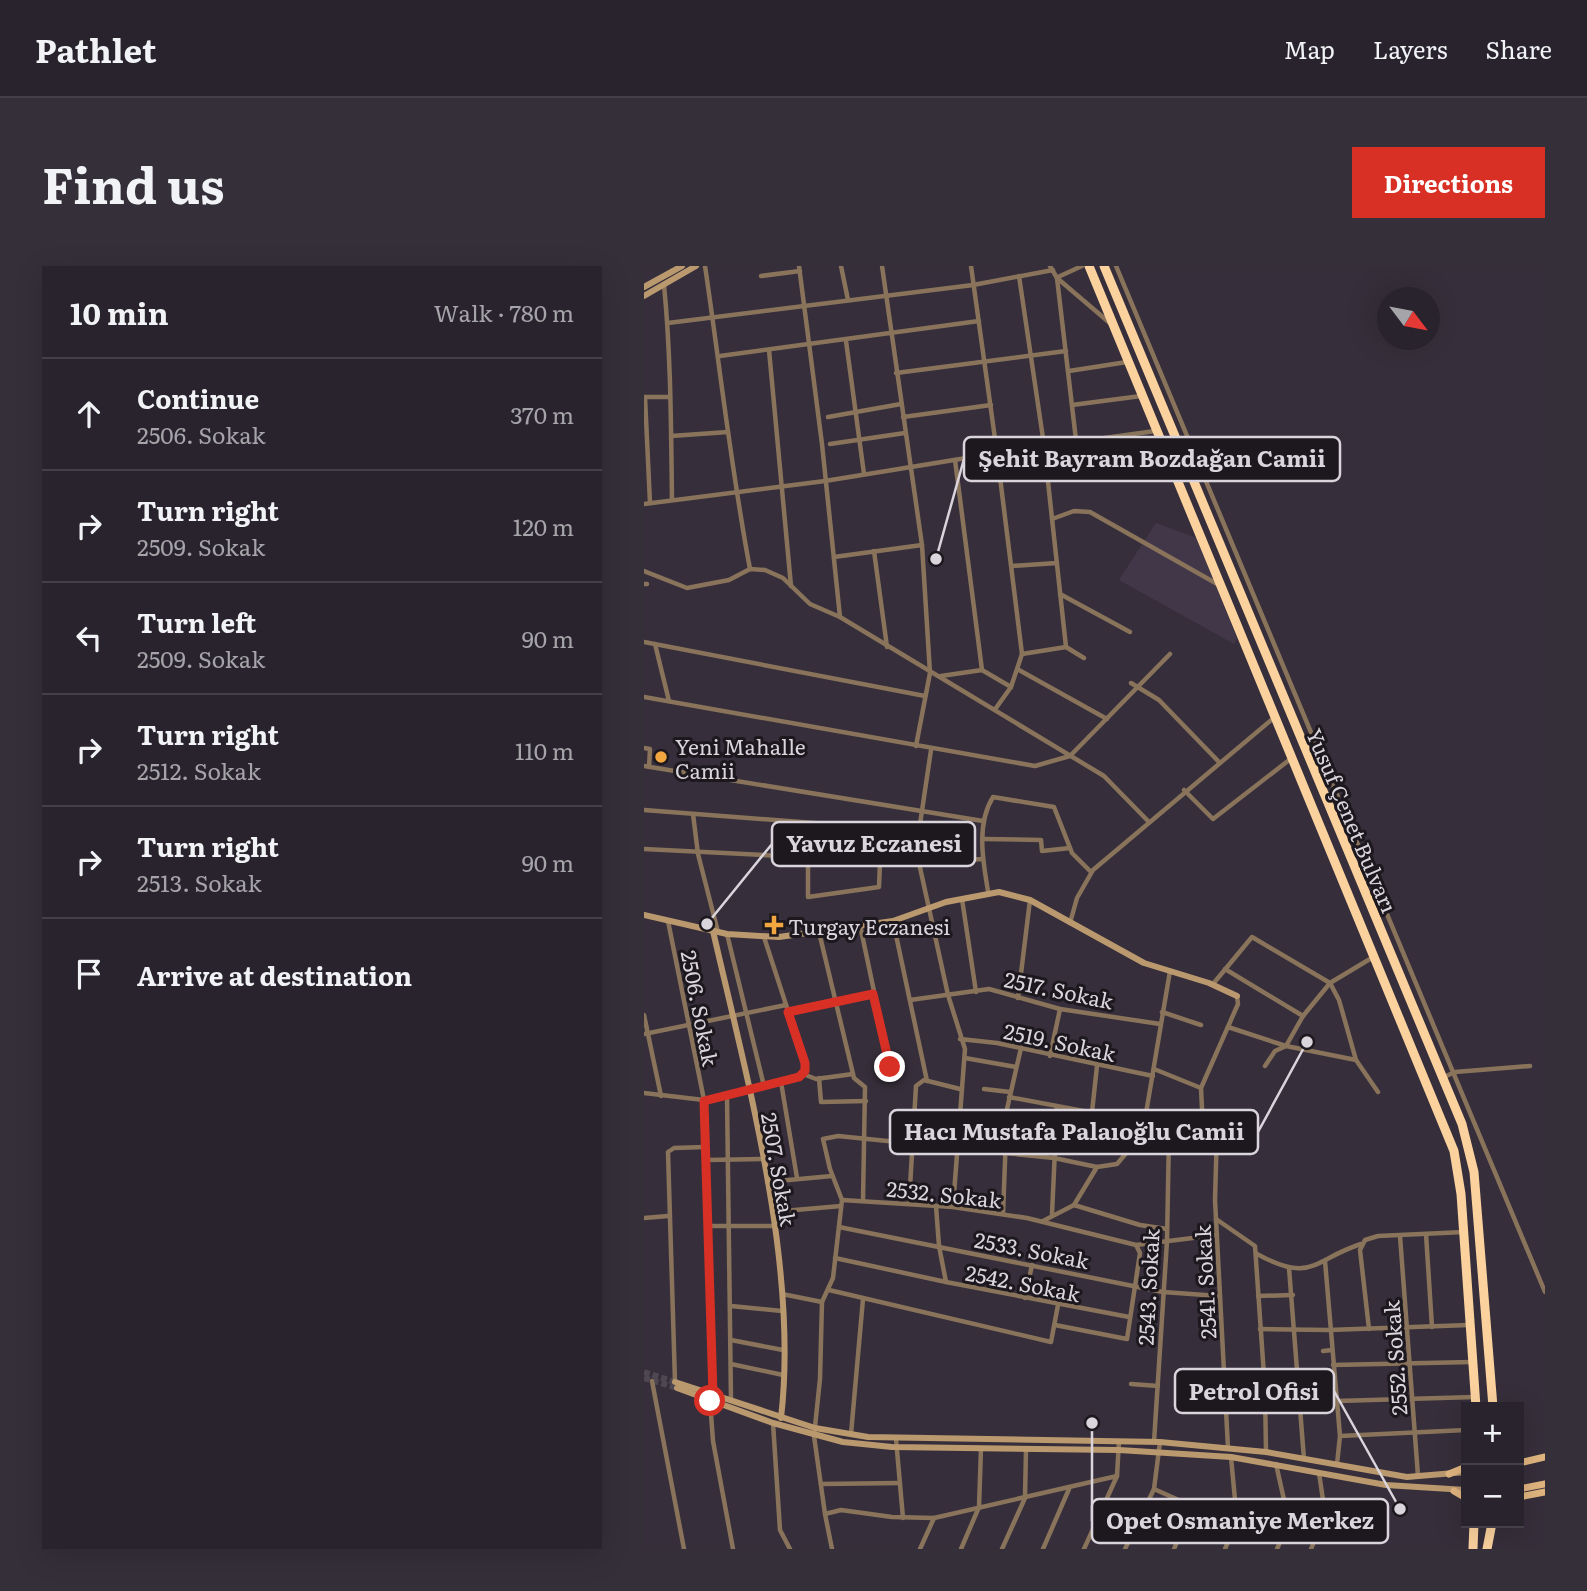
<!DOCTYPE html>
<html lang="en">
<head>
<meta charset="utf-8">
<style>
  :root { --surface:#28232c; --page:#342f38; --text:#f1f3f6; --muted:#a5a4a9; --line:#444048; --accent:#d93025 }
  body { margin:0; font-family:Literata,serif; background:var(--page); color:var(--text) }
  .controls { position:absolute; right:21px; bottom:21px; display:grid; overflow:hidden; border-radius:0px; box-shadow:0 7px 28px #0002 }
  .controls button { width:63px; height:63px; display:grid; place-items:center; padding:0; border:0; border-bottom:2px solid var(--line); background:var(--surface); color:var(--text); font:35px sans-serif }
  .compass { position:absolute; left:733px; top:21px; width:63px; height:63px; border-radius:50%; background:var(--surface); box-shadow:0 7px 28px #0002; rotate:122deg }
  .stop { position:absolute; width:21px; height:21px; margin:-16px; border:5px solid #d93025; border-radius:50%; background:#fff }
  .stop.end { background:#d93025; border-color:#fff; box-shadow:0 2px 7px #0008 }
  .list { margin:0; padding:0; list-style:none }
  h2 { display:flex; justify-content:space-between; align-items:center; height:91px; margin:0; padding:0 28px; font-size:30px }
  h2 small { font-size:23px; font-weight:400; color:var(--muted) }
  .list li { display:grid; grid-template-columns:46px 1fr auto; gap:21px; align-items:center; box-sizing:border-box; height:112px; padding:0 28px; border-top:2px solid var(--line) }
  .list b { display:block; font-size:26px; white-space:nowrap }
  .list p { margin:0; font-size:23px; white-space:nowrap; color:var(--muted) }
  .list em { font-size:23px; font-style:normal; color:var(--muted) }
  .icon { flex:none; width:38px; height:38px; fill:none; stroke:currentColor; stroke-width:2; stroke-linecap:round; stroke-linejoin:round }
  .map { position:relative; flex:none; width:901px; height:1283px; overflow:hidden; border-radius:0px }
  header { display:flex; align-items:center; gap:42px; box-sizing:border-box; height:98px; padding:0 35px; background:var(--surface); border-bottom:2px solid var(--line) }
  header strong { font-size:33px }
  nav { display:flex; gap:38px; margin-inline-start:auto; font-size:24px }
  .intro { display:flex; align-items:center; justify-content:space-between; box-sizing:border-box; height:168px; padding:0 42px }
  h1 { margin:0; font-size:49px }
  .button { padding:18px 32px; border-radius:0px; background:var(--accent); color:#fff; font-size:24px; font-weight:700 }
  main { display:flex; gap:42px; padding:0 42px }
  aside { flex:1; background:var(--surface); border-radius:0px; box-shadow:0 7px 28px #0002 }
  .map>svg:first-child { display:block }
  .built { fill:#413749 }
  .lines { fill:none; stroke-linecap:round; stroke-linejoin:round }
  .secondary-tunnel { stroke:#4f4853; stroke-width:6; stroke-dasharray:6 3; stroke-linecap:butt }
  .street { stroke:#89745b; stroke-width:4.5 }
  .secondary { stroke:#bb996f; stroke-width:6 }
  .primary { stroke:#e1b57f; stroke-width:7 }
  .highway { stroke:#fbd29e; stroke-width:9 }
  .route { stroke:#d93025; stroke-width:9 }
  .poi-dot { fill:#f1a63f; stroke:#1c181e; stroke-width:2.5 }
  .labels { text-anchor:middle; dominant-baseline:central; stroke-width:6; stroke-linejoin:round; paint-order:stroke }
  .poi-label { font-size:21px; fill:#dad5dd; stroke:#1c181e; text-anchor:start }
  .street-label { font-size:21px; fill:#dad5dd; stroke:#1c181e }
  .leader { fill:none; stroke:#dad5dd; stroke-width:2.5 }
  .callout-dot { fill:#dad5dd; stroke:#1c181e; stroke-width:2.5 }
  .callout { fill:#1c181e; stroke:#dad5dd; stroke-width:2.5 }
  .callout-label { font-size:23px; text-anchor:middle; font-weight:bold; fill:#dad5dd }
</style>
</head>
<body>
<header>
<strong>Pathlet</strong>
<nav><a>Map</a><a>Layers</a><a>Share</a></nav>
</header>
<div class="intro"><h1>Find us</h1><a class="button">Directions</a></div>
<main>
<aside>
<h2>10 min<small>Walk · 780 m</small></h2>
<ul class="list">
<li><svg class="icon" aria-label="ahead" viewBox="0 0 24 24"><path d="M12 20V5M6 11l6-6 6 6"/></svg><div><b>Continue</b><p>2506. Sokak</p></div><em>370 m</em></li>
<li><svg class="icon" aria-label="right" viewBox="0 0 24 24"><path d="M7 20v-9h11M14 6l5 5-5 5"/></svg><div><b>Turn right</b><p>2509. Sokak</p></div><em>120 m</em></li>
<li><svg class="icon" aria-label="left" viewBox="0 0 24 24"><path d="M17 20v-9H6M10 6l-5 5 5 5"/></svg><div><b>Turn left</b><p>2509. Sokak</p></div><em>90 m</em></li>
<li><svg class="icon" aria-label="right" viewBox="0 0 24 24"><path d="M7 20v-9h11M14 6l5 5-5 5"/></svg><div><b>Turn right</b><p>2512. Sokak</p></div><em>110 m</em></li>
<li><svg class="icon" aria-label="right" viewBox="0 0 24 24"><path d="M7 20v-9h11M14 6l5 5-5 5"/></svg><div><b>Turn right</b><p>2513. Sokak</p></div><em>90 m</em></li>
<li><svg class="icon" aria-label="arrive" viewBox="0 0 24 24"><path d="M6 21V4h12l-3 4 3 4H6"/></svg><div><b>Arrive at destination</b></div></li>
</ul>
</aside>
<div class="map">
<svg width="901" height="1283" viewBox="0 0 901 1283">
  <rect width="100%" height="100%" fill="#362f3b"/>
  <polygon class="built" points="512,257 553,272 593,373 590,378 475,314"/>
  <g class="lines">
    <g class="secondary-tunnel">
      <polyline points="0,1106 31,1116"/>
      <polyline points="0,1112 33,1122"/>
    </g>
    <g class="street">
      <path d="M61,0C76,101 87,203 106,303"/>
      <polyline points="155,0 178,178 196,351"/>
      <polyline points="197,0 204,34"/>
      <polyline points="238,0 278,279 286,407 272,480"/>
      <polyline points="406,0 413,12 432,174"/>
      <polyline points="472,0 901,1026"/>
      <polyline points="117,10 156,5"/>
      <polyline points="375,10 400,179 422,381"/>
      <polyline points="414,11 438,0"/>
      <polyline points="413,12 467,58"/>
      <path d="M20,19C27,90 27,162 28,234"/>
      <polyline points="24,57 329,19 409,4"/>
      <polyline points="202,75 220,208"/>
      <polyline points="125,84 147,320"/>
      <polyline points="76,90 335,55"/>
      <polyline points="425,105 483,96"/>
      <polyline points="252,107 422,85"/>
      <polyline points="1,131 6,237"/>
      <polyline points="1,131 25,131"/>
      <polyline points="428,139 497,130"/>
      <polyline points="184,151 257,138"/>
      <polyline points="259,151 347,139"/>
      <polyline points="27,170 84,166"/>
      <polyline points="186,178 261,167"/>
      <polyline points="311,194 338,404"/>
      <polyline points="0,238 181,215 353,187 327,0"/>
      <polyline points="408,253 430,245 446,246 575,319"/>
      <polyline points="230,285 243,381"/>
      <polyline points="190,291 278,279"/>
      <polyline points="368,300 413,297"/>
      <polyline points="0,305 43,322 85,314 106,303 121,304 139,312 166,338 196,351 460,510 504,555"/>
      <polyline points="0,318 3,318"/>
      <polyline points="416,328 486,366"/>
      <polyline points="0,376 281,430"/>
      <polyline points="11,378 25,435"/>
      <polyline points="378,388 422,381 440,392"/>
      <polyline points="375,404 463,453"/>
      <polyline points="297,410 338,404 367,421"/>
      <polyline points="487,417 515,434 576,497"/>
      <polyline points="0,431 391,500 426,490 526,388"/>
      <polyline points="352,442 367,421 378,388 353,187 511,165"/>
      <polyline points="0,482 6,483 5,501"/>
      <polyline points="287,484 275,565 275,597 304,729 321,783 309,941"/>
      <polyline points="0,500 339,555"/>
      <polyline points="540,524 569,553 649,491"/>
      <polyline points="0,544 275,565"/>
      <polyline points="49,548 54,588 74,666"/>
      <polyline points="174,558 164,593 164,631 235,621 236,596"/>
      <polyline points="340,573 397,574 398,585 426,582"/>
      <polyline points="0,583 275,597 339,593"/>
      <path d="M344,625C339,596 332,558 349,531L410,541L428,587L447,606"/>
      <polyline points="318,633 332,726"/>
      <polyline points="24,655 60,834 69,1129 66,1135 69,1175 89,1283"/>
      <polyline points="249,655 283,815"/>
      <polyline points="426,657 433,632 449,604 632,450"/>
      <polyline points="216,659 246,801"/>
      <polyline points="175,666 210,812 221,821 219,934"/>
      <polyline points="83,668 120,820"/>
      <polyline points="581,703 659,750"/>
      <polyline points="569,718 608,671 686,717 695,734 712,794"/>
      <polyline points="374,732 386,634"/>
      <polyline points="266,734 345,723 416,743 516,758"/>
      <polyline points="144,746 229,728"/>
      <polyline points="518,746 557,759"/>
      <polyline points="0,749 17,830"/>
      <polyline points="584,761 642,780 712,794 734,826"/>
      <polyline points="0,768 142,739"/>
      <polyline points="316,773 353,777 509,810"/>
      <polyline points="406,790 416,743"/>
      <polyline points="321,792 372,801"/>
      <polyline points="621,800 631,785 642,780 659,750 686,717 731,690"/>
      <polyline points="510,803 557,822"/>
      <polyline points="159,808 172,813 209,808"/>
      <polyline points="800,811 811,806 886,800"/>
      <polyline points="175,812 177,836 222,835"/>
      <polyline points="137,816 153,912"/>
      <polyline points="340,823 366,826"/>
      <polyline points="0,827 60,834 159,808 161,797 120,671"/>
      <polyline points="83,830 87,1135"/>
      <polyline points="365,831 498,856"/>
      <polyline points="448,846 453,800"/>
      <polyline points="559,863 557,822 594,738 593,730"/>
      <polyline points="498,871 526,705"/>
      <polyline points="63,894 119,893"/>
      <polyline points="123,916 188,910"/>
      <polyline points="198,934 309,941 383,952 492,979 573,969"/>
      <polyline points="265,938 272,820 280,814 316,823"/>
      <polyline points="430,939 496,959 523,963"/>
      <polyline points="292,940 295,980 302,1016 485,1051"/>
      <polyline points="128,946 197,940"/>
      <polyline points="359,948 363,843 377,782"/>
      <polyline points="408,948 413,840"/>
      <polyline points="0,952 24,950"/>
      <polyline points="572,953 611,980 621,1124 622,1186"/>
      <polyline points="399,955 430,939 453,901 473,898 495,872 573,863 571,934 584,1182"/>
      <polyline points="63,960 129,960"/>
      <polyline points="195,961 519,1026 575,1030"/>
      <polyline points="782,968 788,1061"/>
      <polyline points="756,970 774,1210"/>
      <path d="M613,988C668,1018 668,994 717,978"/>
      <polyline points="191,992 302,1016"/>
      <polyline points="681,995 696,1170 693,1198"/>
      <polyline points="645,1002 660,1193"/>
      <polyline points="185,1024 407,1076 414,1039"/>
      <polyline points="138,1028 178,1036"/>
      <polyline points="614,1030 649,1029"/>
      <polyline points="381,1032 388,999"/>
      <polyline points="87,1040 138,1045"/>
      <polyline points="411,1059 483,1073 496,987 492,979"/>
      <polyline points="616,1063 685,1064 825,1059"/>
      <polyline points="725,1063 716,984 721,974 734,970 820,966"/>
      <polyline points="87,1074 139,1084"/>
      <polyline points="679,1085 688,1084"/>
      <polyline points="87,1098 139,1109"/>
      <polyline points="689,1099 828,1096"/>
      <polyline points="655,1107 690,1109"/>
      <polyline points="8,1115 40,1283"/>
      <polyline points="31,1116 24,886 30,882 61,881"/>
      <polyline points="487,1118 514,1120"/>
      <polyline points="693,1135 831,1131"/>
      <polyline points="129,1157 136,1264 146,1283"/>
      <polyline points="207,1168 219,1033"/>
      <polyline points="696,1170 822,1164"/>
      <polyline points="252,1173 259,1252"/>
      <polyline points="510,1176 523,975 525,868"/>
      <polyline points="516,1176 510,1223 548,1240 593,1255 581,1283"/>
      <polyline points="587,1191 593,1255 645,1256 672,1261 675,1264 667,1283"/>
      <polyline points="632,1198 645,1256 633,1283"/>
      <polyline points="675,1207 681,1247 675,1264"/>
      <polyline points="473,1210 475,1175"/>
      <polyline points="177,1218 256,1217"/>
      <polyline points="181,1248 170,1170 176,1113 178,1036 189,1012 198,934 186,903 179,873 194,870 410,892 453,901"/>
      <polyline points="188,1283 181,1248 197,1244 248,1251 290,1252 473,1210 440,1283"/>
      <polyline points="276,1283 290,1252"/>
      <polyline points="317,1283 335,1241 337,1182"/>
      <polyline points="358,1283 381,1232 382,1183"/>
      <polyline points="399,1283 425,1223"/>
      <polyline points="481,1283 510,1223"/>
      <polyline points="530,1283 548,1240"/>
    </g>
    <g class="secondary">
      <polyline points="0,21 38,0"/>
      <polyline points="0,30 52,0"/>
      <polyline points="0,649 83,668 135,671 249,655 302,636 355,626 386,634 500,697 565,717 593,730"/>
      <path d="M69,665C103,813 155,1000 137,1152"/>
      <polyline points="31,1116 171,1162 224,1171 516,1176 622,1186 763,1211 822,1206"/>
      <polyline points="33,1122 129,1157 199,1176 248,1181 475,1184 587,1191 742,1219 822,1224"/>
    </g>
    <g class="primary">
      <polyline points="875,1197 901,1191"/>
      <polyline points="805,1208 822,1201"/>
      <polyline points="875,1223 901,1218"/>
      <polyline points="810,1225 822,1232"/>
      <polyline points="875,1231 901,1226"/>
    </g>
    <g class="highway">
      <polyline points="445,0 810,885 817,928 832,1141"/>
      <polyline points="460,0 818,858 830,906 849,1141"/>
      <polyline points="829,1283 830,1257"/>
      <polyline points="843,1283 848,1257"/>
    </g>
  </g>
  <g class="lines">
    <polyline class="route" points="66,1135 69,1129 60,835 155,811 161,805 161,797 144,746 229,728 246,801"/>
  </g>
  <g class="poi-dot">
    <circle cx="17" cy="491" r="7"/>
    <path d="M126.5 648.5h7v7h7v7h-7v7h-7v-7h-7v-7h7z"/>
  </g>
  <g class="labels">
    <g class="poi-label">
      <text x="31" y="479">Yeni Mahalle<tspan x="31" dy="24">Camii</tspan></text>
      <text x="144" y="659">Turgay Eczanesi</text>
    </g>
    <g class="street-label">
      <text transform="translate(709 554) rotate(67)">Yusuf Çenet Bulvarı</text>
      <text transform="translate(415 723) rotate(12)">2517. Sokak</text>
      <text transform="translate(57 742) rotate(79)">2506. Sokak</text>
      <text transform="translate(416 775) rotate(12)">2519. Sokak</text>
      <text transform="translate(136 903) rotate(80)">2507. Sokak</text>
      <text transform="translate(300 927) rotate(6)">2532. Sokak</text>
      <text transform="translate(388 983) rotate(11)">2533. Sokak</text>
      <text transform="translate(379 1016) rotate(11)">2542. Sokak</text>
      <text transform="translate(560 1016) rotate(-93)">2541. Sokak</text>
      <text transform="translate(503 1021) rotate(-87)">2543. Sokak</text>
      <text transform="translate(750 1092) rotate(-94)">2552. Sokak</text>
    </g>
  </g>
  <path class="leader" d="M292 293L320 193M63 658L128 578M663 776L614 866M756 1243L690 1125M448 1157L448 1255"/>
  <g class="callout-dot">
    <circle cx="292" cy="293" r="7"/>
    <circle cx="63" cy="658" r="7"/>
    <circle cx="663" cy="776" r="7"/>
    <circle cx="756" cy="1243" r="7"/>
    <circle cx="448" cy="1157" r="7"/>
  </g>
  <g class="callout">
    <rect x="320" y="171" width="376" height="44" rx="7"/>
    <rect x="128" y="556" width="203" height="44" rx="7"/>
    <rect x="246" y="844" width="368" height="44" rx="7"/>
    <rect x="531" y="1103" width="159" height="44" rx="7"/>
    <rect x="448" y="1233" width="296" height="44" rx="7"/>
  </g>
  <g class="callout-label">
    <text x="508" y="201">Şehit Bayram Bozdağan Camii</text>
    <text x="230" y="586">Yavuz Eczanesi</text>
    <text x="430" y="874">Hacı Mustafa Palaıoğlu Camii</text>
    <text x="610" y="1134">Petrol Ofisi</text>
    <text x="596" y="1263">Opet Osmaniye Merkez</text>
  </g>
</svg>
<div class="controls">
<button>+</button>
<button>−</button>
</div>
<svg class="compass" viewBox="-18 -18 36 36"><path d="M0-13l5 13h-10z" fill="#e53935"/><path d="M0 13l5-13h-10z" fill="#a5a4a9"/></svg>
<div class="stop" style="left:66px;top:1135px"></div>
<div class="stop end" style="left:246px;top:801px"></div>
</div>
</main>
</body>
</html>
